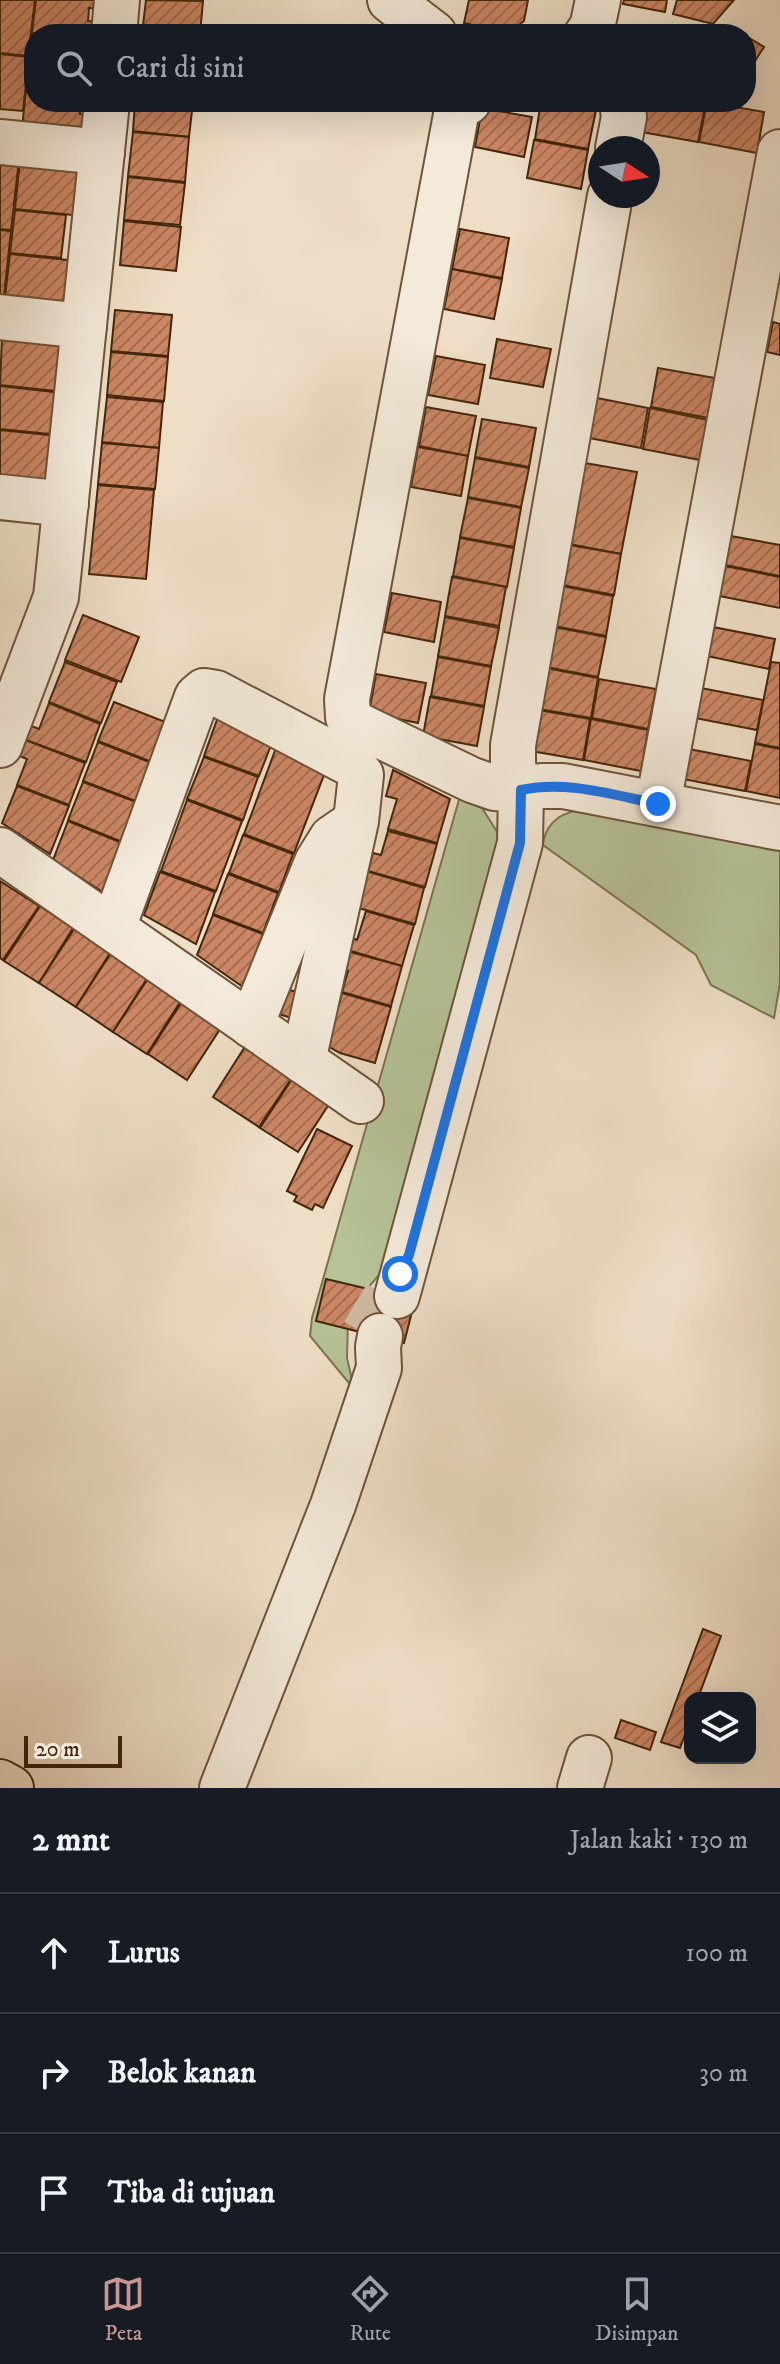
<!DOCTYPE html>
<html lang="id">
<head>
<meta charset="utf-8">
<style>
  :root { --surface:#171b24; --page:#242831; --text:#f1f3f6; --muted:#9ea1a6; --line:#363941; --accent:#c59692 }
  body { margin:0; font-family:"IM FELL DW Pica",serif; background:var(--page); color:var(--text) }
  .controls { position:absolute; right:24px; bottom:24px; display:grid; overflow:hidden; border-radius:16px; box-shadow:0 8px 32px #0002 }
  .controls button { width:72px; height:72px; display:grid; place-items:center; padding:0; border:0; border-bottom:2px solid var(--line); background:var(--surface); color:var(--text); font:40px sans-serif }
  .compass { position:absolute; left:588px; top:136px; width:72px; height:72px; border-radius:50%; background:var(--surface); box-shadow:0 8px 32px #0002; rotate:102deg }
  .scale { position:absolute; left:24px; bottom:20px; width:98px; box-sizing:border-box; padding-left:8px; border:4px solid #43260b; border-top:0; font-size:22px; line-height:28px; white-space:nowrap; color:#43260b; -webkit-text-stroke:6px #f4eada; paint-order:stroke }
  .stop { position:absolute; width:24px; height:24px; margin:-18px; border:6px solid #1a73e8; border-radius:50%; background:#fff }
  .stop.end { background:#1a73e8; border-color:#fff; box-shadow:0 2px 8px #0008 }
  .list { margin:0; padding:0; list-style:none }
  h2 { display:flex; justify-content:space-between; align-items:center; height:104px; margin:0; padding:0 32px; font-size:34px }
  h2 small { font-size:26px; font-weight:400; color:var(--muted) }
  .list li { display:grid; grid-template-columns:52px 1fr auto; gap:24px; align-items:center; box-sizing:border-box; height:120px; padding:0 32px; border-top:2px solid var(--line) }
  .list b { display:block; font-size:30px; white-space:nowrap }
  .list em { font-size:26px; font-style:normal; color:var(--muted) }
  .icon { flex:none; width:44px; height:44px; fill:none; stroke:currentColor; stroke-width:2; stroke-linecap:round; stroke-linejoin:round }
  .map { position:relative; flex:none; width:780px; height:1788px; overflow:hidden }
  .search { position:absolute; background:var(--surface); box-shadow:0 8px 32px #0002; left:24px; right:24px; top:24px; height:88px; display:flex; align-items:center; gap:20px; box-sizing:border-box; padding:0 28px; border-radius:32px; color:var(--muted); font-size:30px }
  .sheet { height:464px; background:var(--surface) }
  nav { display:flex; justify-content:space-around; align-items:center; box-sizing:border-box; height:112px; border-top:2px solid var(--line); background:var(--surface); font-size:22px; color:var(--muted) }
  nav a { display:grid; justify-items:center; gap:4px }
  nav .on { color:var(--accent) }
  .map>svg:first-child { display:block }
  .grass { fill:#b6c297; stroke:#7c7451; stroke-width:2 }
  .building { fill:url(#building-hatch); stroke:#43260b; stroke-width:2 }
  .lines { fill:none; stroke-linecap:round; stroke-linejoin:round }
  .minor-tunnel { stroke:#ccb9a1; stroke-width:44; stroke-dasharray:44 22; stroke-linecap:butt }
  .minor-casing { stroke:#6e543a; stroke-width:48 }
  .major-casing { stroke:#43260b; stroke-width:48 }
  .minor { stroke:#f4eada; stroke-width:44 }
  .major { stroke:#eedec6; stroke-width:44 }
  .route { stroke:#1a73e8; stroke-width:10 }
</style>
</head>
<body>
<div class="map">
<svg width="780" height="1788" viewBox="0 0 780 1788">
  <defs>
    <pattern id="building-hatch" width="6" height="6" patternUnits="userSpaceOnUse" patternTransform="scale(2)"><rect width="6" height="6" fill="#cb8663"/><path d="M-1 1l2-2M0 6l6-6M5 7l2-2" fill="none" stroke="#a66d50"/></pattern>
  </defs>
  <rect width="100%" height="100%" fill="#eedec6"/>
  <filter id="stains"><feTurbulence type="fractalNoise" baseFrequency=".0025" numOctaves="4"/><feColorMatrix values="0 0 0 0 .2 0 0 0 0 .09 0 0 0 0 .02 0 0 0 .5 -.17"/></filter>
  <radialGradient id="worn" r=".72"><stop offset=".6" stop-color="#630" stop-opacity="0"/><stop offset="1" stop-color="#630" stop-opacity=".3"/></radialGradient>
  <g class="grass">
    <polygon points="460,796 482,808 501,838 389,1253 379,1275 357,1301 348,1319 347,1358 354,1389 310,1336 312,1318"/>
    <path d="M578,810L780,848V983L774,1018L711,985L696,955L543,845C545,825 559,814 578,810Z"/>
  </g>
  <g class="building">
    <polygon points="0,0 35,0 28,56 0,53"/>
    <polygon points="36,0 107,0 106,9 89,8 88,21 105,22 103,34 32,33"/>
    <polygon points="146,0 203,1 200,34 142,34"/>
    <polygon points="469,0 528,0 524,21 508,33 464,23"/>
    <polygon points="624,0 667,0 665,12 623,4"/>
    <polygon points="677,0 734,0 713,24 673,14"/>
    <polygon points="32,34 34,34 34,79 27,78"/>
    <polygon points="746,36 764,47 746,75"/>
    <polygon points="0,54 29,57 23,111 0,109"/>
    <polygon points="27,79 34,80 34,102 81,102 80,114 94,116 92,137 22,129"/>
    <polygon points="135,102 193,102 189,137 133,131"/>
    <polygon points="541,102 596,110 588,149 535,139"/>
    <polygon points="647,102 706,102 698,142 641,132"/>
    <polygon points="707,102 764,112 757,153 699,142"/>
    <polygon points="482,108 532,117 524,157 475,147"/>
    <polygon points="133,132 189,137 185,182 128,176"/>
    <polygon points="534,140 588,150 581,189 527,178"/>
    <polygon points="19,160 11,230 0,229 0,163"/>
    <polygon points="20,160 87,168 82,216 15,209"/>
    <polygon points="128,177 185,183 180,225 124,220"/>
    <polygon points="15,210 66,215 61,258 10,253"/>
    <polygon points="124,221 181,227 176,271 120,265"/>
    <polygon points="460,229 509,238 502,278 452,269"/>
    <polygon points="0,230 11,231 3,305 0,304"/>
    <polygon points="10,254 77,261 71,312 4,305"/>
    <polygon points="452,269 502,279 494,319 444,309"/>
    <polygon points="115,310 172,315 168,356 111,351"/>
    <polygon points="773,322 780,324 780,355 767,352"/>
    <polygon points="2,337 69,344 64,392 0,385"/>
    <polygon points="497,339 551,349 543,387 490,378"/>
    <polygon points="111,352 168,357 164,401 107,395"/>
    <polygon points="436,356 485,365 478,404 428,395"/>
    <polygon points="658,368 715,378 708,418 651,407"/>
    <polygon points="0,386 63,393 59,435 0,429"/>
    <polygon points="107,397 163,402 159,448 102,442"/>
    <polygon points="592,397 648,408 641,448 584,437"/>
    <polygon points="426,407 476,416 468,456 419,446"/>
    <polygon points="650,408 708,420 700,460 643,449"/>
    <polygon points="482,419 536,428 529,467 475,457"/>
    <polygon points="0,430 59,436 53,489 0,484"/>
    <polygon points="102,443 159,448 155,489 98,484"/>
    <polygon points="418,447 468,456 461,496 411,487"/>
    <polygon points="475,458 529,468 521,507 468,497"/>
    <polygon points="579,462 637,472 621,554 564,543"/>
    <polygon points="98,485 154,490 146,579 89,574"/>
    <polygon points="468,498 521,508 514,547 460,537"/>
    <polygon points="731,536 780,545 780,576 725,565"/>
    <polygon points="460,538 514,548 507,587 453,576"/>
    <polygon points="564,544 621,554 614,595 557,584"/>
    <polygon points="725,566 780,577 780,608 719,596"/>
    <polygon points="452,577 506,587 499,626 445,616"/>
    <polygon points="557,585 613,596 606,636 549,625"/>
    <polygon points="392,593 441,602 434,642 384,632"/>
    <polygon points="83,615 139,637 121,682 65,660"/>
    <polygon points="445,617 499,628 491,666 438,656"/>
    <polygon points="549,626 606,637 598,677 541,666"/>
    <polygon points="713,627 775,639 769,669 707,656"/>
    <polygon points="438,657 491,667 484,706 431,696"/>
    <polygon points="65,662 117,682 101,723 49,702"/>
    <polygon points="771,662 780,663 780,748 755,743"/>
    <polygon points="541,667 598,678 591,718 533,708"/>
    <polygon points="376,674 426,683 418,723 369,713"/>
    <polygon points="599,679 656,689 648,729 592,718"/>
    <polygon points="701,688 763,700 757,730 695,718"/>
    <polygon points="430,697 484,707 477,746 423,736"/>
    <polygon points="114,702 168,723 152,762 98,741"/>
    <polygon points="49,703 100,724 86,762 23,739 29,725 39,729"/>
    <polygon points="223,703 275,735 259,776 204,756"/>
    <polygon points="533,709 590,719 583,760 525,750"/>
    <polygon points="591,719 648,730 641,771 584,760"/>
    <polygon points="23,739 85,763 69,805 17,785 27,759 17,755"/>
    <polygon points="98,742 152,763 146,805 83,781"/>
    <polygon points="755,744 780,749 780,798 746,791"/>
    <polygon points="276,748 327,767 294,853 244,834"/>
    <polygon points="689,749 751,761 745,791 683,779"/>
    <polygon points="204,757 258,777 243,820 187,799"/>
    <polygon points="393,770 450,799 437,843 388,829 397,799 386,796"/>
    <polygon points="83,782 147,806 132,846 68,820"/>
    <polygon points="17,786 69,806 50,854 2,823"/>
    <polygon points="187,800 242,821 216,891 161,871"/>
    <polygon points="68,821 132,847 112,898 53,860"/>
    <polygon points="388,831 437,844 425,887 368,871 373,853 381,855"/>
    <polygon points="243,835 293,854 279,892 229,873"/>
    <polygon points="366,871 424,888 415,924 355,907"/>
    <polygon points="160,872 215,892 196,944 144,915"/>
    <polygon points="228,874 278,893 263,933 213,914"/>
    <polygon points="0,881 39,906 3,960 0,958"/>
    <polygon points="40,906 73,928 39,983 4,961"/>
    <polygon points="366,911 414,925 402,966 344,949 347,936 357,940"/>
    <polygon points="213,915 263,934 243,987 197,955"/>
    <polygon points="74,929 110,953 76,1007 39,983"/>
    <polygon points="343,950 402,966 391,1006 342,992 348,971 338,968"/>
    <polygon points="111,953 148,977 113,1032 76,1007"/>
    <polygon points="149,977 182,999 147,1054 113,1032"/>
    <polygon points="281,988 306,994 299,1020 275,1013"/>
    <polygon points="342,993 391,1007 375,1063 340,1053 319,1041 332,1028"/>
    <polygon points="183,1000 222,1026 187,1080 148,1054"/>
    <polygon points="248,1042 295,1073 259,1127 213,1097"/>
    <polygon points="296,1073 333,1098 298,1152 260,1128"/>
    <polygon points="317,1129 352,1146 323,1208 315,1204 312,1210 294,1201 297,1196 287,1191"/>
    <polygon points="326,1279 415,1300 404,1343 316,1321"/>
    <polygon points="703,1629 721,1636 698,1698 690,1698 690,1721 680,1748 661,1742"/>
    <polygon points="621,1720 656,1732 650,1750 615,1738"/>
  </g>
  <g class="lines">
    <polyline class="minor-tunnel" points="363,1333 387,1293"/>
    <defs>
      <g id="minor">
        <polyline points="390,0 434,34"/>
        <polyline points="114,34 117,0"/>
        <polyline points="587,34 592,28 598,0"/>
        <polyline points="468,102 461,105 456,115 347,699 348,717 358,725 472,780 495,788 521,790 541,786 563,786 780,828"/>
        <polyline points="0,142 102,152"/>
        <polyline points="618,148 624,117 622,102"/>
        <polyline points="0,317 84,326"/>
        <polyline points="0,497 66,504"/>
        <polyline points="0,745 56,597 107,102"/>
        <polyline points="658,804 780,152"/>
        <polyline points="0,850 361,1101"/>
        <polyline points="113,928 197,697 204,691 216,693 353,765 361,775 356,821 303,1061"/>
        <polyline points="251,1025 317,862 332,838 351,825"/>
        <polyline points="397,1296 520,843 521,790 513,766 513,745 610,196"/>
        <polyline points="222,1788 333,1505 379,1368 378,1347 380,1336"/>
        <polyline points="580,1788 589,1758"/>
      </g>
      <polyline id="major" points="0,1782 11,1788"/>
    </defs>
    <use href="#minor" class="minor-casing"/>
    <use href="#major" class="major-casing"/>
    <use href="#minor" class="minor"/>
    <use href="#major" class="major"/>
  </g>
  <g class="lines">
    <path class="route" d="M400,1274L409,1255L520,843L521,790C567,780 613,795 658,804"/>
  </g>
  <rect width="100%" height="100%" filter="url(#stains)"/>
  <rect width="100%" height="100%" fill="url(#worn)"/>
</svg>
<div class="controls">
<button><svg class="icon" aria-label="layers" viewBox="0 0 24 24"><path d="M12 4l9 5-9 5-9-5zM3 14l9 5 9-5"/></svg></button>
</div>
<svg class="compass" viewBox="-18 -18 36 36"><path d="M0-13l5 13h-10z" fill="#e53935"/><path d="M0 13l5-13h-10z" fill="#9ea1a6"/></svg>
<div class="scale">20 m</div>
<div class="stop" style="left:400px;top:1274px"></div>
<div class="stop end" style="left:658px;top:804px"></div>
<div class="search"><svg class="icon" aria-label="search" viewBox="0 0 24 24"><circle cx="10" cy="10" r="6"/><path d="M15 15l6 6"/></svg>Cari di sini</div>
</div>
<section class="sheet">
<h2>2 mnt<small>Jalan kaki · 130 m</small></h2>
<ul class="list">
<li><svg class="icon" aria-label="ahead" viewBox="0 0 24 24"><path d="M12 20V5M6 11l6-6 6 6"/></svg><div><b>Lurus</b></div><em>100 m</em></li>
<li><svg class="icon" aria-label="right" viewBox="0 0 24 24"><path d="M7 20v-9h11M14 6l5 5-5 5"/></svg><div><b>Belok kanan</b></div><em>30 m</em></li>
<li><svg class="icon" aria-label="arrive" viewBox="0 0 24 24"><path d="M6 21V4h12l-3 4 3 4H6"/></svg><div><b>Tiba di tujuan</b></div></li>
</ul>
</section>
<nav>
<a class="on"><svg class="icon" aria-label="map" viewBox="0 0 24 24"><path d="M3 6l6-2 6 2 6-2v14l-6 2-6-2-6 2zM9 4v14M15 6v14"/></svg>Peta</a>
<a><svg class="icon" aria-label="directions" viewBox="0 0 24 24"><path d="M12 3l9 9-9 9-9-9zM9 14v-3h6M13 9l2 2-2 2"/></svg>Rute</a>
<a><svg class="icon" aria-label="saved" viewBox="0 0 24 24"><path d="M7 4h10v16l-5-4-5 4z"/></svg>Disimpan</a>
</nav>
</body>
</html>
